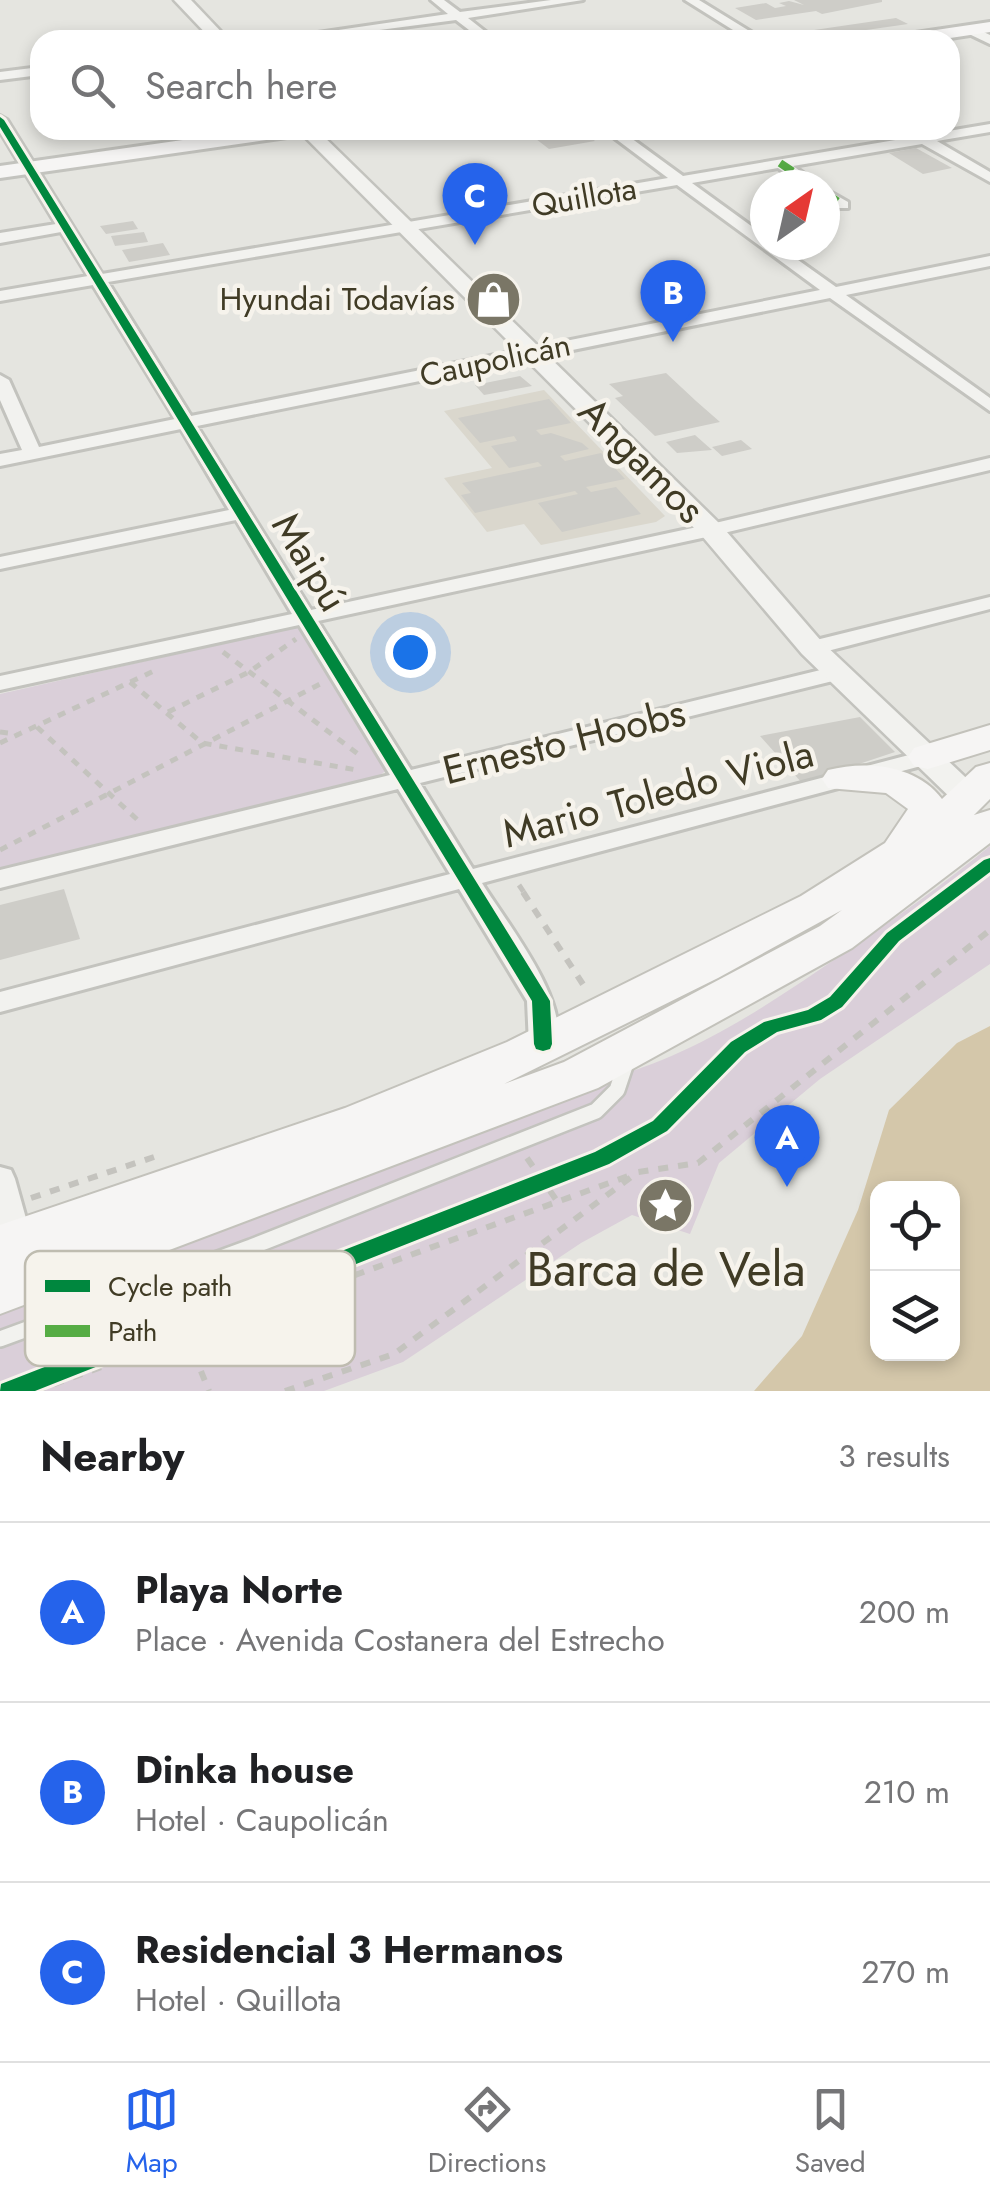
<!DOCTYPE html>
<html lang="en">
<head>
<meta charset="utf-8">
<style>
  :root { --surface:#fff; --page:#f2f2f2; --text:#202124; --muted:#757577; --line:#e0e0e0; --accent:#2563eb }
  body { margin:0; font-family:Jost,sans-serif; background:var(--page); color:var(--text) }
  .controls { position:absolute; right:30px; bottom:30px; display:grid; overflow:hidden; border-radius:20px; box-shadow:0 5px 15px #0003 }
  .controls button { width:90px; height:90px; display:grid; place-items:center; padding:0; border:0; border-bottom:2px solid var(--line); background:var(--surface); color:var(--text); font:50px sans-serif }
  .compass { position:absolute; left:750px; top:170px; width:90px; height:90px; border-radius:50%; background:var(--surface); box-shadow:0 5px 15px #0003; rotate:34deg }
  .you { position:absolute; left:410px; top:652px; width:35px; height:35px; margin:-25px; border:8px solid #fff; border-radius:50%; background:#1a73e8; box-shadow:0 0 0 15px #1a73e833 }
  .badge { display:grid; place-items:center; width:65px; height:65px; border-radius:50%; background:var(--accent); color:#fff; font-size:32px; font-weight:700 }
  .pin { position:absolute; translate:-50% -82px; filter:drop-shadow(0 2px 5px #0008) }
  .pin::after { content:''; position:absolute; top:52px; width:35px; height:30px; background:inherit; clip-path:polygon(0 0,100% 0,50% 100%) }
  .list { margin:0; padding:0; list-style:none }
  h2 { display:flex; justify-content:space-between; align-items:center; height:130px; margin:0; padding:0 40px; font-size:42px }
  h2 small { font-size:32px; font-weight:400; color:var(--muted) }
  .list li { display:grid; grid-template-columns:65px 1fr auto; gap:30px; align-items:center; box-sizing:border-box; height:180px; padding:0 40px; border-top:2px solid var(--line) }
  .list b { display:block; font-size:38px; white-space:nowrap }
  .list p { margin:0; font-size:32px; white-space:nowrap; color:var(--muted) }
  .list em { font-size:32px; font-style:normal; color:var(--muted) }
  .icon { flex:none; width:55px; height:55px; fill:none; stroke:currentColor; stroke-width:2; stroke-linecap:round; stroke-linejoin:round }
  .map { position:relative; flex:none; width:990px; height:1391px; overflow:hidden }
  .search { position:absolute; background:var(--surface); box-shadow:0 5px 15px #0003; left:30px; right:30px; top:30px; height:110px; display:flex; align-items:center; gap:25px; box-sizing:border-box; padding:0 35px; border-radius:30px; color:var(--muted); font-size:38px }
  .sheet { height:670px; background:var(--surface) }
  nav { display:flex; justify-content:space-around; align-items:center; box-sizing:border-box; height:140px; border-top:2px solid var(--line); background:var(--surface); font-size:28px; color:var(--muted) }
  nav a { display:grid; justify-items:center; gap:5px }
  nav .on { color:var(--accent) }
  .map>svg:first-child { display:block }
  .built { fill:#dad7cd }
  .green { fill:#dacfd9 }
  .water { fill:#d4c7aa; fill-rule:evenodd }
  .building { fill:#cecdc8 }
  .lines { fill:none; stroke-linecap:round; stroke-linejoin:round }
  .service-casing { stroke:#c3c3be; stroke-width:20 }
  .minor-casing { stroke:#c3c3be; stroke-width:6 }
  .tertiary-casing { stroke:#c3c3be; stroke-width:5 }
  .secondary-casing { stroke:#c3c3be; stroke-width:6 }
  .primary-casing { stroke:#c3c2bb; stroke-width:4 }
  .path-far1 { stroke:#c4c3be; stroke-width:5; stroke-dasharray:8 8; stroke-linecap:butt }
  .path { stroke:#c4c3be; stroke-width:6; stroke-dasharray:10 10; stroke-linecap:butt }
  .service { stroke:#f2f2ef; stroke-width:15 }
  .minor { fill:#f2f2ef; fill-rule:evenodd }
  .tertiary { fill:#f2f2ef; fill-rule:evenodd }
  .secondary { fill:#f6f5f4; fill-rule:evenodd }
  .primary { fill:#f6f5f4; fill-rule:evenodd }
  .quiet { stroke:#56ac44; stroke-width:8; stroke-dasharray:15 8; stroke-linecap:butt }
  .cycleway-casing { stroke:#f6f3ec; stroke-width:6 }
  .cycleway { fill:#00873e; fill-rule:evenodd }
  .labels { text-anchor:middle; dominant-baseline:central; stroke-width:9; stroke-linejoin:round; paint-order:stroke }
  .far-street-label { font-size:32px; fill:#403b25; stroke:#f6f3ec }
  .far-poi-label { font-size:32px; fill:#403b25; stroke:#f6f3ec; text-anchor:end }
  .street-label { font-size:40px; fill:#403b25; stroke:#f6f3ec }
  .near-poi-label { font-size:48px; fill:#403b25; stroke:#f6f3ec }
  .key { fill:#f6f3ec; stroke:#bfbcb0; stroke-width:2.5 }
  .key-label { font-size:28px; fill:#403b25 }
</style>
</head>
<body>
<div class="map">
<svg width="990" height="1391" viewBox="0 0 990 1391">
  <rect width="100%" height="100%" fill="#e5e5e0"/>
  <polygon class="built" points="544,390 665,516 656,522 541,545 524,524 487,532 444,478 492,468 444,411"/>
  <g class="green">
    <polygon points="300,626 313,634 394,765 370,782 0,872 0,694"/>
    <path d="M990,846V964L820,1079L719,1163L690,1234L632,1215L581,1243L403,1362L324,1391H0V1307L587,1084C689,1060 762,1009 847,951C896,918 944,884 990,846Z"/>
  </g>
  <path class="water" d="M990,1026V1391H754L802,1336L858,1210L889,1110L957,1043ZM878,1188H952V1354H878Z"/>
  <g class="building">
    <polygon points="794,0 882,0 882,2 822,14 816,11 756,20 735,8 766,3 775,8 786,6 779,3 789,1 804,5"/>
    <polygon points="896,18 908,24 797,40 780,35"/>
    <polygon points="583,131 595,141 549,149 536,139"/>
    <polygon points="916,148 952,168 923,174 889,153"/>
    <polygon points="133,221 138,229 106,234 100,226"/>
    <polygon points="144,232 148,242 115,246 111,236"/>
    <polygon points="163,243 170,255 129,262 122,250"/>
    <polygon points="666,373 696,401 720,422 655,436 615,398 623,396 609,384"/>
    <polygon points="520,376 532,386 484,395 475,385"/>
    <polygon points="549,399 571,423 536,430 541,435 551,433 582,443 589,449 560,456 565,461 601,453 625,479 586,487 591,492 616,487 641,514 562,532 538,503 578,494 575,491 475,513 461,495 471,493 462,483 542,466 538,462 509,468 491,446 517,441 514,436 480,443 458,418"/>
    <polygon points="695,435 712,450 677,453 666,442"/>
    <polygon points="741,440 752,449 722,456 712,447"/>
    <polygon points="860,717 895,752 802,783 760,736"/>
    <polygon points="64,889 80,939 0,960 0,905"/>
  </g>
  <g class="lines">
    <defs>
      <g id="service">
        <polyline points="117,1255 126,1289"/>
        <polyline points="0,1339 251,1247 596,1111 617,1090 626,1063"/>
      </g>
      <g id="minor">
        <polygon points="431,0 444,0 460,12 551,0 583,0 468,18 496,40 482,40 456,20 303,40 270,40 448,14"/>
        <polygon points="685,0 699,0 764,40 749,40"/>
        <polygon points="971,26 990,35 990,44 967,33 965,30"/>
        <polygon points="40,67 40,75 0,80 0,72"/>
        <path d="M0,116L7,120L102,274L668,178L604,130H620L683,176L990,124V132L937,141L990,172V182L922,144L793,166L820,185H803L778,168L692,183L765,236V245H777L836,287L990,256V266L846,295L990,398V411L830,298L197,426L311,610L711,524L990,458V470L711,536L318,621L411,770L837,666L848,673L845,678L420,783L473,869L928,750L936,752L940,757L936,762L482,883C505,921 577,1009 553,1051L543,1055L533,1051L529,1044L527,1001L459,889L0,1012V992L450,874L398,789L0,888V870L390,775L299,625L0,690V676L292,614L236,520L0,569V557L229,510L181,429L0,466V454L22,450L0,400V375L9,380L39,447L175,419L93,285L0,301V291L88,276L61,232L0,243V233L56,224L0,131ZM677,185L820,290L191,416L108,282Z"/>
        <polygon points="825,189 848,202 848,208 838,208 825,200"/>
        <polygon points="990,597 990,609 812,655 801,648 804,643"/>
        <polygon points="0,1167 11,1170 15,1179 32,1240 27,1249 16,1253 5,1249 0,1238"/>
      </g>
      <g id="tertiary">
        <polygon points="174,0 191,0 229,40 212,40"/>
        <polygon points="298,130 317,130 720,524 822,642 980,791 985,798 980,805 969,808 958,805 802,654 702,536"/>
      </g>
      <g id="secondary">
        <polygon points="990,22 990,32 937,40 893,40 902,35"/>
        <polygon points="253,130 304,130 294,136 0,178 0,166"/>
      </g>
      <g id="primary">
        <polygon points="990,725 990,750 928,769 914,766 908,757 914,748"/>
        <path d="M990,763V799L974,815L990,810V843L852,948L598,1088L0,1314V1225L345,1108L507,1042L801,896L885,843L908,809L886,793L828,788L822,779L828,770C867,760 917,765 942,799L976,767ZM842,910L820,926L564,1062L504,1084L718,978Z"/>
      </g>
    </defs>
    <use href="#service" class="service-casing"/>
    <use href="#minor" class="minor-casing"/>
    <use href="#tertiary" class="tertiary-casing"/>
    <use href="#secondary" class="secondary-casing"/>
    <use href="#primary" class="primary-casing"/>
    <g class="path-far1">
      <polyline points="223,652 362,757"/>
      <polyline points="130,682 202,743 357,770"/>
      <polyline points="168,712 249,672 296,639"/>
      <polyline points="37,727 141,823"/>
      <polyline points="0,732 16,734"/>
      <polyline points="0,743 156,670"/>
      <polyline points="0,850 320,684"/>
      <polyline points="519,885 525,894"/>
    </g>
    <g class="path">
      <polyline points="523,892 586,989"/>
      <polyline points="527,1158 557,1201"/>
      <polyline points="31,1198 154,1157"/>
      <polyline points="186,1334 209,1391"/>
      <polyline points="35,1391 634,1174"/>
      <polyline points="285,1391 394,1354 638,1172 698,1163 990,930"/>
    </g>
    <use href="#service" class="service"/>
    <use href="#minor" class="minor"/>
    <use href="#tertiary" class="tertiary"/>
    <use href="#secondary" class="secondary"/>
    <use href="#primary" class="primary"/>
    <g class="quiet">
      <polyline points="780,163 813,185"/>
      <polyline points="825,193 843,205"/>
    </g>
    <defs>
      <g id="cycleway">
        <polygon points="0,117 4,120 547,996 550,1001 552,1044 550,1049 543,1051 536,1049 534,1044 532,1001 0,127"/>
        <polygon points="990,858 990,872 899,941 842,1007 821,1020 777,1032 745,1052 667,1131 609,1164 35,1391 0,1391 1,1384 595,1152 653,1121 731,1042 764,1022 808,1010 830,997 887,933 984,860"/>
      </g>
    </defs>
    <use href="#cycleway" class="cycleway-casing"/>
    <use href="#cycleway" class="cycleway"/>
  </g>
  <defs>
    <symbol id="shop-disc" viewBox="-11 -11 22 22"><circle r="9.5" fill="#7a7666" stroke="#f6f3ec"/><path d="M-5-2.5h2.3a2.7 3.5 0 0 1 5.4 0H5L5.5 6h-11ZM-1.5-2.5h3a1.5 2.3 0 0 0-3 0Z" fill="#fff"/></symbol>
    <symbol id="sight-disc" viewBox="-11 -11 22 22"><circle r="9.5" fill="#7a7666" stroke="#f6f3ec"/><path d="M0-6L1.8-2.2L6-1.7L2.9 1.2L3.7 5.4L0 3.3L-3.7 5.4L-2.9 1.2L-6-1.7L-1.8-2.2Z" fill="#fff"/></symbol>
  </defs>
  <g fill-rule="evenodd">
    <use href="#shop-disc" x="462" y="268" width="63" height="63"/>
    <use href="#sight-disc" x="634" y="1174" width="63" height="63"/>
  </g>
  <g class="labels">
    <g class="far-street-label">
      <text transform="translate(584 197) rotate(-10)">Quillota</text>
      <text transform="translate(495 360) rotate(-12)">Caupolicán</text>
    </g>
    <g class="far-poi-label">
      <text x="455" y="299">Hyundai Todavías</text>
    </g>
    <g class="street-label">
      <text transform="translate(642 460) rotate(45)">Angamos</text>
      <text transform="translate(310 562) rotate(59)">Maipú</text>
      <text transform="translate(564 741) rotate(-14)">Ernesto Hoobs</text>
      <text transform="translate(658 793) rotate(-15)">Mario Toledo Viola</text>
    </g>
    <g class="near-poi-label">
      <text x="666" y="1269">Barca de Vela</text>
    </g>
  </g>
  <rect x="25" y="1251" width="330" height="115" rx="15" class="key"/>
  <rect x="45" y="1280" width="45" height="12" fill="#00873e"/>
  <rect x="45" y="1325" width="45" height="12" fill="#56ac44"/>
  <g class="key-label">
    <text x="108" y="1296">Cycle path</text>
    <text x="108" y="1341">Path</text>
  </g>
</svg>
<div class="controls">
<button><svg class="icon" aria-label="locate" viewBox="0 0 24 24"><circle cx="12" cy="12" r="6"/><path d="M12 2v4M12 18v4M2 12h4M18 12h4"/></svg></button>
<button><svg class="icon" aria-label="layers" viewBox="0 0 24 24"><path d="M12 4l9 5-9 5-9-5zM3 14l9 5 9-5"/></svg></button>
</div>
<svg class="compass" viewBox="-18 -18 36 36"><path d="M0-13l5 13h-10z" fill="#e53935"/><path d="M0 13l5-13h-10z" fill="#757577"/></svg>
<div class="you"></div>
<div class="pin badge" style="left:787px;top:1187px">A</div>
<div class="pin badge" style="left:673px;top:342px">B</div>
<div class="pin badge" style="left:475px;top:245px">C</div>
<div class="search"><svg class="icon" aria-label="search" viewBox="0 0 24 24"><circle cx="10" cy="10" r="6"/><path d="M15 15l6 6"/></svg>Search here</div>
</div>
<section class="sheet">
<h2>Nearby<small>3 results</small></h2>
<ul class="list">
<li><span class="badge">A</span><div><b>Playa Norte</b><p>Place · Avenida Costanera del Estrecho</p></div><em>200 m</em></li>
<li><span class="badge">B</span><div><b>Dinka house</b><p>Hotel · Caupolicán</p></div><em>210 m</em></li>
<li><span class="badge">C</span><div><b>Residencial 3 Hermanos</b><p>Hotel · Quillota</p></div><em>270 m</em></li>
</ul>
</section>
<nav>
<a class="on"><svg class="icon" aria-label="map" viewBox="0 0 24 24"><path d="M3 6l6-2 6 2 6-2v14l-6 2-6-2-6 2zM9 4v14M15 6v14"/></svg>Map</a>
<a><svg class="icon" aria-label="directions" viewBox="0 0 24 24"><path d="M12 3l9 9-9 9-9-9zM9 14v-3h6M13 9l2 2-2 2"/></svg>Directions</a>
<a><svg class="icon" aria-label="saved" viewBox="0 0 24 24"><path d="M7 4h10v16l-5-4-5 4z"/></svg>Saved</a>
</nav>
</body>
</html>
